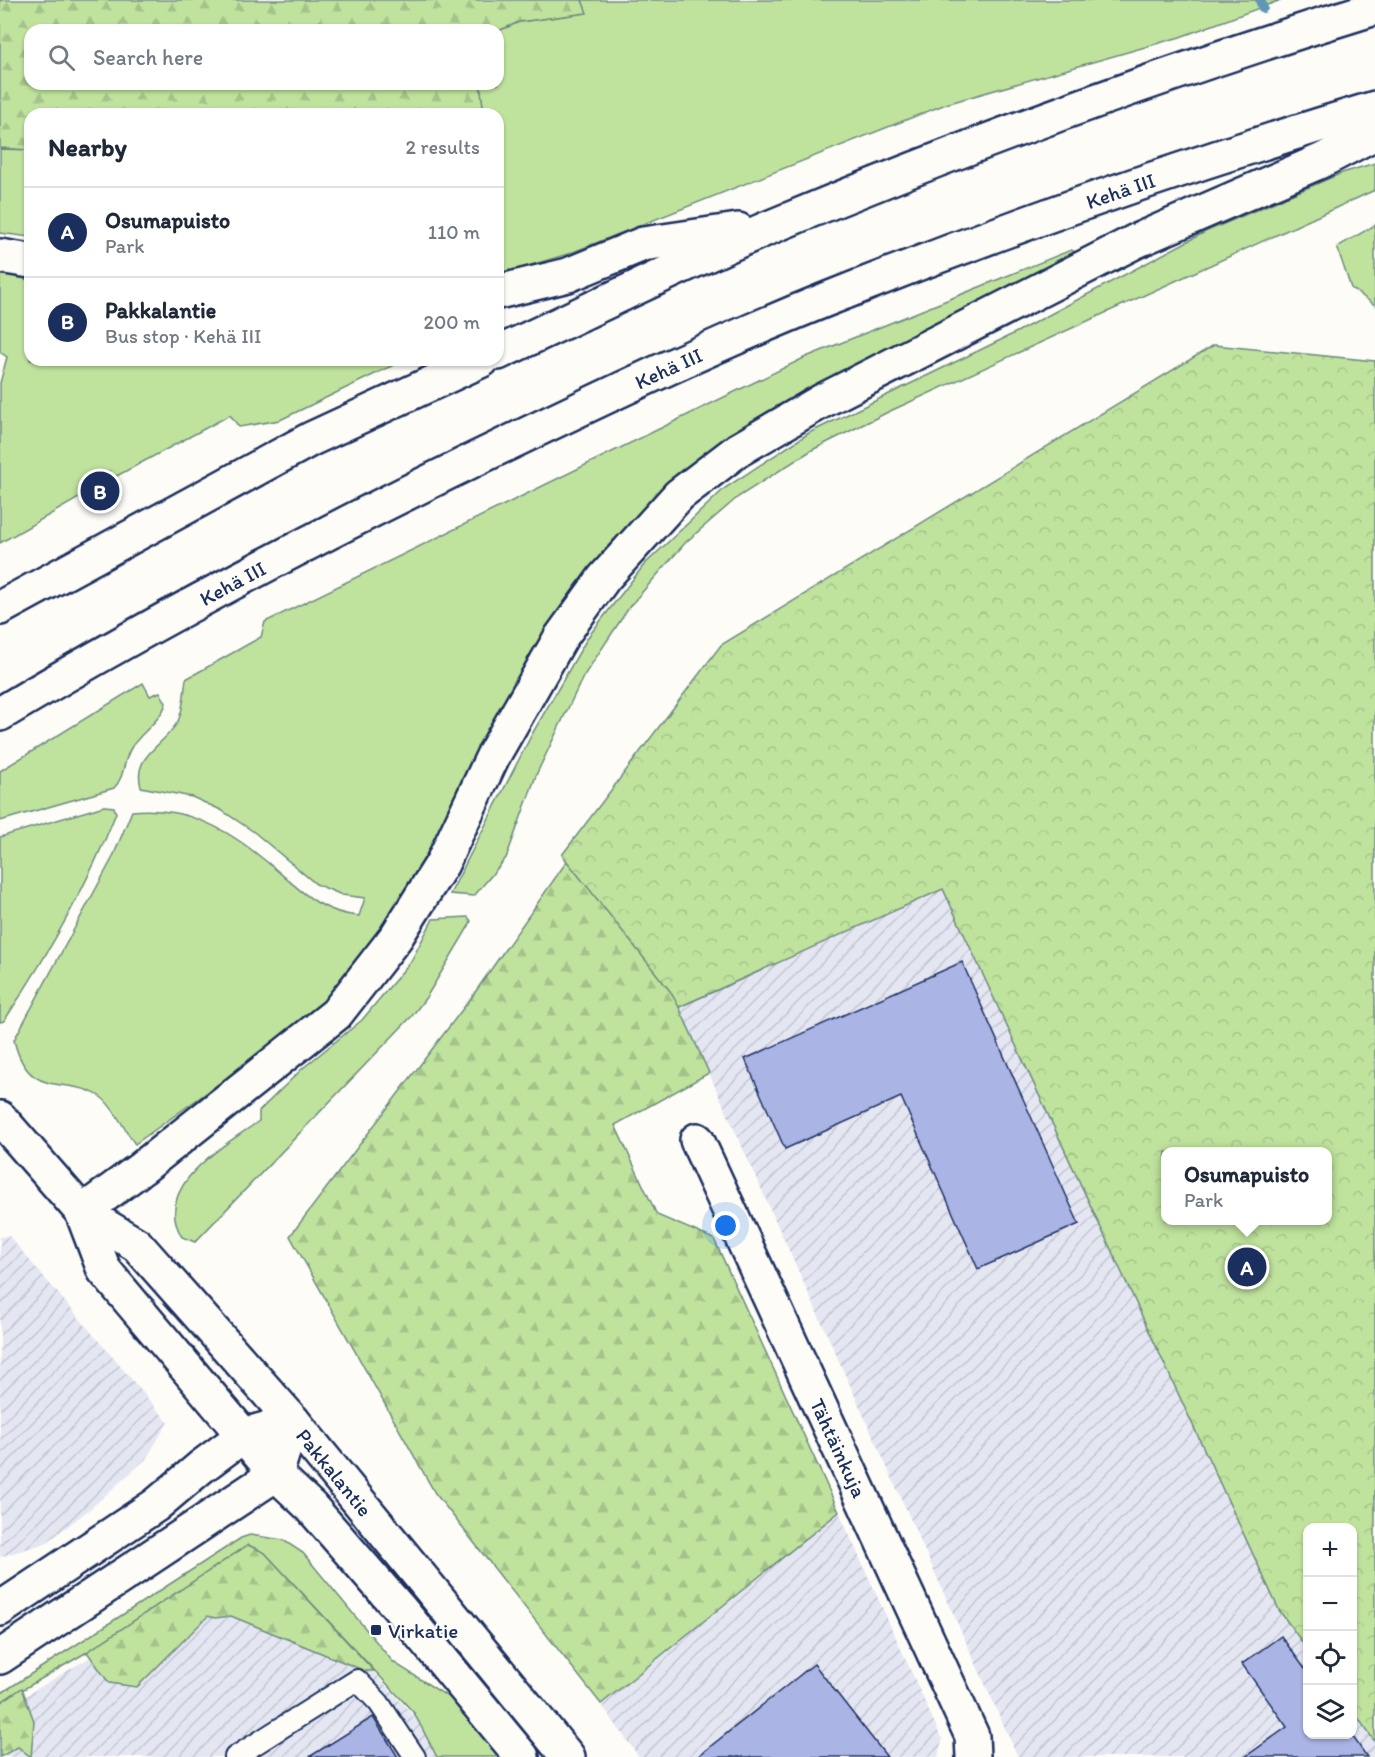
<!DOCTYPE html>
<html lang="en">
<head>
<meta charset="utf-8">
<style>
  :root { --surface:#fff; --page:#f6f6f7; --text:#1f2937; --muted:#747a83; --line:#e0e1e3; --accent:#1b2f5e }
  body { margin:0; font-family:Itim,sans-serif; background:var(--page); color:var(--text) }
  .controls { position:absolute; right:18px; bottom:18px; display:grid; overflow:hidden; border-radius:12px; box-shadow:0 2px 4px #0004 }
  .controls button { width:54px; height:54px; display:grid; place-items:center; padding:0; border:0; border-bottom:2px solid var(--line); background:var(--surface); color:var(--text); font:30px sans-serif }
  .you { position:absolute; left:726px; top:1226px; width:21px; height:21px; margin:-15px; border:4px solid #fff; border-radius:50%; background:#1a73e8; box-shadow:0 0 0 9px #1a73e833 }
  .badge { display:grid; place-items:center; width:39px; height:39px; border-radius:50%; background:var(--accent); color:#fff; font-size:20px; font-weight:700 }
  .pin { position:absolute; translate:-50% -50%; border:3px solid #fff; box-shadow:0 2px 6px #0006 }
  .popup { position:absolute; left:1161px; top:1147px; width:171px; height:78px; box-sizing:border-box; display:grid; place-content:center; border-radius:12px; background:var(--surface); filter:drop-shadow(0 2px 4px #0005); font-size:20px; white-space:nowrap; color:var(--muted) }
  .popup b { font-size:22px; color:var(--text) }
  .popup::after { content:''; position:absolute; left:50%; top:100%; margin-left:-12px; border:12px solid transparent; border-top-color:var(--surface) }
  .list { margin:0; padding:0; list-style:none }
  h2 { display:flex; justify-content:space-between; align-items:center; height:78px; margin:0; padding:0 24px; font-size:26px }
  h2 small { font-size:20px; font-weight:400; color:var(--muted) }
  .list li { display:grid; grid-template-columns:39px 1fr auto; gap:18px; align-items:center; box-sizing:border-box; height:90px; padding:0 24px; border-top:2px solid var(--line) }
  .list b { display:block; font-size:22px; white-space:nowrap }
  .list p { margin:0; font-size:20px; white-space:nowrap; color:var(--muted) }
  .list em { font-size:20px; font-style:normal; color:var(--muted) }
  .icon { flex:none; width:33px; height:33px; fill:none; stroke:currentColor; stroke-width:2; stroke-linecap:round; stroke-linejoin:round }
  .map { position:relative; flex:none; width:1375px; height:1757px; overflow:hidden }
  .search { position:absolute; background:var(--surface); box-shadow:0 2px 4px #0004; left:24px; top:24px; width:480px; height:66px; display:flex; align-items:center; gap:15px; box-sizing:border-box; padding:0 21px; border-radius:18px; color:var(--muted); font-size:22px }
  .panel { position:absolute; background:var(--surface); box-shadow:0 2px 4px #0004; left:24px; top:108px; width:480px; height:258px; border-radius:18px }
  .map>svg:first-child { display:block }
  .industrial { fill:url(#industrial-furrows) }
  .grass { fill:#bfe39d; stroke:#6d897e; stroke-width:1.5 }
  .forest { fill:url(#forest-firs); stroke:#6d897e; stroke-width:1.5 }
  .park { fill:url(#park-crowns); stroke:#6d897e; stroke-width:1.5; fill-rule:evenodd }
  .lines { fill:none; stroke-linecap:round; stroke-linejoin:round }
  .stream { stroke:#6196b6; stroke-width:10 }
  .building { fill:#aab4e5; stroke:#1b2f5e; stroke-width:1.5 }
  .service-casing { stroke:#1b2f5e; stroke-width:24 }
  .minor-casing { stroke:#1b2f5e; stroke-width:38 }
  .tertiary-casing { stroke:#1b2f5e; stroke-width:38 }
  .secondary-casing { stroke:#1b2f5e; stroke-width:38 }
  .trunk-casing { stroke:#1b2f5e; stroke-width:38 }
  .service { stroke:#fdfcf7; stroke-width:20 }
  .minor { stroke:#fdfcf7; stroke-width:33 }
  .tertiary { stroke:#fdfcf7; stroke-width:33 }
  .secondary { stroke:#fdfcf7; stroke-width:33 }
  .trunk { stroke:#fdfcf7; stroke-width:33 }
  .poi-dot { fill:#1b2f5e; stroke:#fdfcf7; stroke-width:2 }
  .labels { text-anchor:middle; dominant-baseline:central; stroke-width:4.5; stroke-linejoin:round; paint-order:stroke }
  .street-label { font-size:21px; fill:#1b2f5e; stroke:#fdfcf7 }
  .poi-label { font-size:21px; fill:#1b2f5e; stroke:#fdfcf7; text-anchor:start }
</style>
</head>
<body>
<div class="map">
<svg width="1375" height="1757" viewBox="0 0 1375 1757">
  <defs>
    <pattern id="industrial-furrows" width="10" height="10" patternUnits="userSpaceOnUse" patternTransform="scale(1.5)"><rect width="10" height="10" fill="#e4e6f2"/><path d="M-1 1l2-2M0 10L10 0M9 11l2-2" fill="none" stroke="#c3c6d2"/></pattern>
    <pattern id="forest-firs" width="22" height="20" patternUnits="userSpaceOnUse" patternTransform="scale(1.5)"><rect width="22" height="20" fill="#bfe39d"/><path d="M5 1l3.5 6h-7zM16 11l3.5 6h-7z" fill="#a4c38a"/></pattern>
    <pattern id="park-crowns" width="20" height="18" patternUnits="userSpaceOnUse" patternTransform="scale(1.5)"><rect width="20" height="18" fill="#bfe39d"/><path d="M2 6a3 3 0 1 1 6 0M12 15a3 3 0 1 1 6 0" fill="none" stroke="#a4c38a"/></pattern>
  </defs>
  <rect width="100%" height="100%" fill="#fdfcf7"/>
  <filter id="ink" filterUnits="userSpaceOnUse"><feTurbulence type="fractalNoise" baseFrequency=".0167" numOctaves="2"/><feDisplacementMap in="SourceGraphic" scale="12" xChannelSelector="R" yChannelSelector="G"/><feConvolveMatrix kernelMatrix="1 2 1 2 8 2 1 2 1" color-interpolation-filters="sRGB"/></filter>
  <g filter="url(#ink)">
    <g class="industrial">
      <polygon points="943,889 1279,1610 1307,1649 1308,1734 1352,1734 1353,1711 1375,1742 1375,1757 1018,1757 679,1007"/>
      <polygon points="9,1236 168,1422 146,1459 91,1508 46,1543 0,1557 0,1237"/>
      <polygon points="839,1512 942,1740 938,1757 639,1757 601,1704"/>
      <polygon points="265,1553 451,1757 0,1757 0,1711"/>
    </g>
    <g class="grass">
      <polygon points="582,0 1281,0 1180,37 946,104 568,254 498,275 498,114 484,114 480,84 498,84 498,31 519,22 586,13"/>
      <polygon points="0,149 30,150 30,237 0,233"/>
      <polygon points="1375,163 1375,190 888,412 812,450 738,497 686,542 630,606 583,677 537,773 506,858 474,896 450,894 532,734 588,637 644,565 725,488 809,433 1013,334 1205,232 1342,173"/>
      <polygon points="1375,225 1375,305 1351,288 1337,247"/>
      <path d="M1071,250L1078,253L677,480L606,548L541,643L405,894L387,931L326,1007L135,1144C126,1132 113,1106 102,1098C68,1073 29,1103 14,1040L112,859L132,811C183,806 223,826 262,858C293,882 316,913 359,916L365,898L342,895L316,884L254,832L221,810L192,797L141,787C132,754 165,746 178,721C184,709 184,692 186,679L261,637L265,622L806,357Z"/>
      <polygon points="0,269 30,275 30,360 404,360 280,420 239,427 230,415 113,478 109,471 90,482 93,490 0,543 0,383 7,357 0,352"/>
      <path d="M143,683L150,696L160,692L166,703C161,721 141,732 131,748C123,761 125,777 114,788L0,821V771Z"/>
      <path d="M104,806L114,807L116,813C87,887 48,955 4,1021L0,1022V837Z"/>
      <path d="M468,917L471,921L469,926L427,996L412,1016L195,1242L182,1237C151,1185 225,1146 259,1121V1111L303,1068L362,1020L411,961L433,919Z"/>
      <polygon points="250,1535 283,1540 303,1553 393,1662 461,1705 503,1757 437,1757 414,1713 265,1553 248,1545 87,1652 0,1703 0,1694 241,1538"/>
    </g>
    <g class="forest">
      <polygon points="0,0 582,0 587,13 519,22 498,31 30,30 30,84 480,84 484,114 30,114 30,150 0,148"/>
      <polygon points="607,804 760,971 679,1007 709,1073 615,1125 657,1215 714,1239 839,1512 601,1704 435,1493 290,1236 471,998"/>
      <polygon points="248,1545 265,1553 374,1671 365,1671 231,1616 215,1618 208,1616 137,1687 109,1683 87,1652"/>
      <polygon points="22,1688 34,1721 31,1757 18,1747 0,1757 0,1703"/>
    </g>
    <path class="park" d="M1214,345L1375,361V1742L1353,1711L1352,1528H1308L1307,1649L1279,1610L943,889L679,1007L670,991L562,855L721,645ZM1166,1152H1328V1220H1166Z"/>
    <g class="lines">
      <polyline class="stream" points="1260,0 1263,8"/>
    </g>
    <g class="building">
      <polygon points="962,962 1079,1224 978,1269 901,1097 785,1149 745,1059"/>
      <polygon points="1281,1636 1308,1673 1308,1734 1351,1734 1367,1757 1245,1757 1287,1727 1242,1664"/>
      <polygon points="814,1664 887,1757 697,1757"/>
      <polygon points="373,1717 398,1757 309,1757"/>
    </g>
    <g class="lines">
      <defs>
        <polyline id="service" points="235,1757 357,1680 379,1703 415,1757"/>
        <g id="minor">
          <path id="s1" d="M697,1140L972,1736L973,1757"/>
        </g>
        <g id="tertiary">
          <polyline points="0,1609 156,1505 201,1467 244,1435 293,1421"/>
          <polyline points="0,1657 276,1474 293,1421"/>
        </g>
        <g id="secondary">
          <path id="s2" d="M0,1118L82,1212L137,1245L293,1421L568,1757"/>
          <polyline points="82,1212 104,1270 276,1474 311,1507 399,1608 522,1757"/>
        </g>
        <g id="trunk">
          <polyline points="0,256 30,261"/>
          <polyline points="498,292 568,275 643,244 738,230"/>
          <path d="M498,353C591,310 683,263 778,224C974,142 1173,70 1375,8"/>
          <polyline points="0,608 311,439 482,360"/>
          <path id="s3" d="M0,714C167,614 340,524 515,440C617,391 720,342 825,300C1005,228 1189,164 1375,108"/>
          <polyline points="82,1212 142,1168 336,1014 396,937 442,864 493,756 561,637 604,578 679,495 738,450 822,401 1136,241 1323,160 1375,133"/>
        </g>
      </defs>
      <use href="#service" class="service-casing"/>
      <use href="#minor" class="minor-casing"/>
      <use href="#tertiary" class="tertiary-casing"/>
      <use href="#secondary" class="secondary-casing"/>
      <use href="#trunk" class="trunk-casing"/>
      <use href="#service" class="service"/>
      <use href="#minor" class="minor"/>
      <use href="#tertiary" class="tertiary"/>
      <use href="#secondary" class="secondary"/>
      <use href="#trunk" class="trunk"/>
    </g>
  </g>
  <rect class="poi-dot" x="370" y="1624" width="12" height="12" rx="3"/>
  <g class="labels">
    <g class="street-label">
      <text stroke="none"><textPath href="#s3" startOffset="1239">Kehä III</textPath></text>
      <text stroke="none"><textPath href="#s3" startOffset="753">Kehä III</textPath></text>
      <text stroke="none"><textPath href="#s3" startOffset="267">Kehä III</textPath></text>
      <text stroke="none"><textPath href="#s1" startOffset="339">Tähtäinkuja</textPath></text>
      <text stroke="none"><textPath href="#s2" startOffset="490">Pakkalantie</textPath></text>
    </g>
    <g class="poi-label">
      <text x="388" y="1630">Virkatie</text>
    </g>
  </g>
</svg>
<div class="controls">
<button>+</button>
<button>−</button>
<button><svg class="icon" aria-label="locate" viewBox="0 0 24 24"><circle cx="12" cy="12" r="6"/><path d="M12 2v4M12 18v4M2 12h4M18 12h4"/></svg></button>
<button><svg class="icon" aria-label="layers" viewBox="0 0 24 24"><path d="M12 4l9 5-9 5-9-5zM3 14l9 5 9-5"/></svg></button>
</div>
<div class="you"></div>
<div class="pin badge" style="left:1247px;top:1267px">A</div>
<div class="popup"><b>Osumapuisto</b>Park</div>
<div class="pin badge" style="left:100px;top:491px">B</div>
<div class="search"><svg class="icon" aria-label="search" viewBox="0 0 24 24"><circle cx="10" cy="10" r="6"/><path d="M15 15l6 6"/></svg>Search here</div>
<section class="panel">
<h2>Nearby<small>2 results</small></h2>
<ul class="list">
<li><span class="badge">A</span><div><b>Osumapuisto</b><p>Park</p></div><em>110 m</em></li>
<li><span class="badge">B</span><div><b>Pakkalantie</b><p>Bus stop · Kehä III</p></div><em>200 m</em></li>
</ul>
</section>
</div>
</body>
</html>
